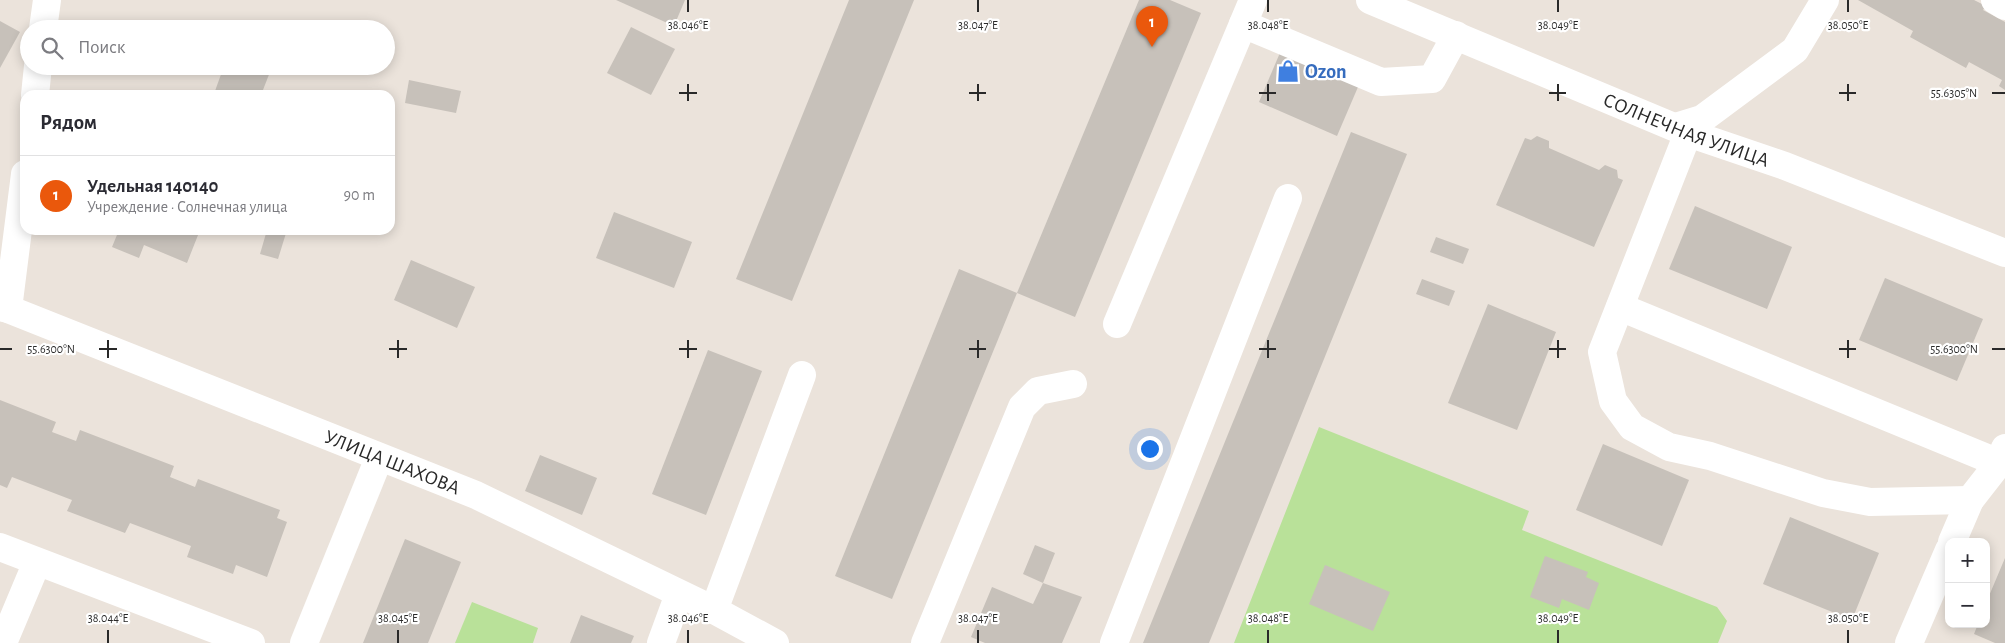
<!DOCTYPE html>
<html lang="ru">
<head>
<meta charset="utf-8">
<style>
	body { margin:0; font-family:"Alegreya Sans",sans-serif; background:#f2f2f3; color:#2b2b33 }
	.controls { position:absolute; right:15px; bottom:15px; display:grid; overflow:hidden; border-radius:10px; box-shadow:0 2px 12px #0003 }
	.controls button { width:45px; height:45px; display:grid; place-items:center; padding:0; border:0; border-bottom:1px solid #e1e1e2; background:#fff; color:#2b2b33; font:25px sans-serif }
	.you { position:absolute; left:1149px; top:448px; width:18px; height:18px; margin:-12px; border:4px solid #fff; border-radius:50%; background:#1a73e8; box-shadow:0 0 0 8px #1a73e833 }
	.badge { display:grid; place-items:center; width:32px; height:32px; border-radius:50%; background:#ea580c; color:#fff; font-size:16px; font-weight:700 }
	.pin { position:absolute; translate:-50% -41px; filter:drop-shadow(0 1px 2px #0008) }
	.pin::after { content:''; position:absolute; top:26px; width:18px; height:15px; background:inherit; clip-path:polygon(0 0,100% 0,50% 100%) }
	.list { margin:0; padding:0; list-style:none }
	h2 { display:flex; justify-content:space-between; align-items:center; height:65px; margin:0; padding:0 20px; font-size:21px }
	h2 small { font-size:16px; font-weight:400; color:#7c7c81 }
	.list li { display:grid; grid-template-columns:32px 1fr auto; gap:15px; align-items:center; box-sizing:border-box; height:80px; padding:0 20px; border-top:1px solid #e1e1e2 }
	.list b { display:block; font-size:19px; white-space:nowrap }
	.list p { margin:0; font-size:16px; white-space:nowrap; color:#7c7c81 }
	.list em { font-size:16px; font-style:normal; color:#7c7c81 }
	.icon { flex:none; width:28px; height:28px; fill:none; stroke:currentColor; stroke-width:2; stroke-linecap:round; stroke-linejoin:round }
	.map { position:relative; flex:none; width:2005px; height:643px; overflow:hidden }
	.search { position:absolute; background:#fff; box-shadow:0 2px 12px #0003; left:20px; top:20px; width:375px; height:55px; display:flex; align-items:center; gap:12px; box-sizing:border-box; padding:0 18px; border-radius:28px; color:#7c7c81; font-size:19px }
	.panel { position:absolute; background:#fff; box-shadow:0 2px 12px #0003; left:20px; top:90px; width:375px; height:145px; border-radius:15px }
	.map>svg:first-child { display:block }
	.green { fill:#b9e199 }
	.building { fill:#c7c1ba }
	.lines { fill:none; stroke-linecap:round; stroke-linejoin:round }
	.minor { stroke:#fff; stroke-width:28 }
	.ticks { fill:none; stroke:#292929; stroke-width:2 }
	.labels { text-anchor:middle; stroke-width:4.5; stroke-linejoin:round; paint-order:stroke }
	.shop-label { font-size:20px; font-weight:bold; fill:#366cbe; stroke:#fff; text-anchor:start }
	.street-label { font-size:20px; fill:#292929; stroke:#fff }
	.ticks-label { font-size:12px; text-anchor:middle; fill:#292929; stroke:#fff; stroke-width:4.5; stroke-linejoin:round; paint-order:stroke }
</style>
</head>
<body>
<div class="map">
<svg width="2005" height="643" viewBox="0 0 2005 643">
	<rect width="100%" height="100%" fill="#ebe3db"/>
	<g class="green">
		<path d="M1319 427 1529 511 1522 530 1717 607 1727 621 1718 643H1234Z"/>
		<path d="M472 602 538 628 533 643H455Z"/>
	</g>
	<g class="building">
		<path d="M616 0H685L674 26Z"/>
		<path d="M849 0H914L792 301 736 279Z"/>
		<path d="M1139 0H1170L1201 13 1075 317 1017 293Z"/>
		<path d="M1858 0H1974L1986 6 1983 10 2005 22V90L1999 86 2002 80 1969 62 1966 68 1910 37 1913 31Z"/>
		<path d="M0 21 20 32 0 68Z"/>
		<path d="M631 27 675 49 651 95 607 73Z"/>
		<path d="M1282 48 1361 80 1337 136 1259 102Z"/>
		<path d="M224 66H256L270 72 261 95H225L215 91Z"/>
		<path d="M409 80 461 91 456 113 405 103Z"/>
		<path d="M1351 132 1407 154 1209 643H1143Z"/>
		<path d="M1537 136 1549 141V148L1599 170 1605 165 1617 170 1618 178 1623 180 1594 247 1496 205 1525 138 1531 140Z"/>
		<path d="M1695 206 1792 247 1767 309 1669 269Z"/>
		<path d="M614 212 692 242 674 288 596 258Z"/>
		<path d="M119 230H200L187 263 144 245 139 258 112 247Z"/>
		<path d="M267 230H287L278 259 260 254Z"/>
		<path d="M1436 237 1469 249 1463 264 1430 252Z"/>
		<path d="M411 260 475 287 457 328 394 300Z"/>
		<path d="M959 269 1017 293 892 599 835 576Z"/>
		<path d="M1885 278 1983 319 1957 381 1859 340Z"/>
		<path d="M1422 279 1455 291 1449 306 1416 294Z"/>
		<path d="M1488 304 1556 332 1517 430 1448 403Z"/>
		<path d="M708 350 762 371 706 515 652 494Z"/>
		<path d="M0 400 56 422 52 432 76 441 80 430 174 466 170 477 195 487 198 479 280 510 277 518 287 522 267 577 236 565 233 574 187 557 191 546 130 523 125 533 67 511 72 500 12 477 7 488 0 485Z"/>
		<path d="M1603 444 1689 480 1662 546 1576 510Z"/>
		<path d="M540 455 597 478 582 515 525 491Z"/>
		<path d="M1790 517 1879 553 1852 620 1763 584Z"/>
		<path d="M405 539 461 562 428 643H363Z"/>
		<path d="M1035 545 1055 553 1043 583 1082 597 1062 643H985L971 637 992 587 1033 604 1043 583 1023 574Z"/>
		<path d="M1545 556 1588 572 1586 577 1599 583 1589 610 1562 599 1559 608 1530 597Z"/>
		<path d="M2005 558V643H1995L1974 634 1978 624H1986V603Z"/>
		<path d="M1325 565 1390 592 1373 631 1309 604Z"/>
		<path d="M581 615 634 636 631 643H570Z"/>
	</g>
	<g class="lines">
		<g class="minor">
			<path d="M1253 0 1243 24 1381 82 1432 79 1456 35"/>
			<path id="s1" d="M1370 0 1688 133 1785 166 2005 253"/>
			<path d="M1995 0 2005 6"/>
			<path d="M43 29 47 0"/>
			<path d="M35 95 38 66"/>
			<path d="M1676 127 1702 119 1795 50 1825 0"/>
			<path d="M1688 133 1602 352 1613 401 1632 427 1669 447 1710 456 1823 493 1870 502 1970 500"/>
			<path id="s2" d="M0 307 8 309 476 495 714 610 775 643"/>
			<path d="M1620 307 1999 463"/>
			<path d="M8 309 25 174"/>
			<path d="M1117 324 1243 24"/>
			<path d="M1952 542 1970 500 1999 463 2005 448"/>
			<path d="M0 547 251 643"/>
			<path d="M714 610 802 375"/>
			<path d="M3 643 37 562"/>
			<path d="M304 643 379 458"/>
			<path d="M661 643 679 594"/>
			<path d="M925 643 1022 407 1038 391 1073 384"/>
			<path d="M1114 643 1288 198"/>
			<path d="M1909 643 1949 550"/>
		</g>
	</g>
	<path class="ticks" d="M688 0V12M978 0V12M1268 0V12M1558 0V12M1848 0V12M688 84V101M978 84V101M1268 84V101M1558 84V101M1848 84V101M679 93H697M969 93H986M1259 93H1276M1549 93H1566M1839 93H1856M1992 93H2005M108 340V358M398 340V358M688 340V358M978 340V358M1268 340V358M1558 340V358M1848 340V358M0 349H12M99 349H117M389 349H407M679 349H697M969 349H986M1259 349H1276M1549 349H1566M1839 349H1856M1992 349H2005M108 630V643M398 630V643M688 630V643M978 630V643M1268 630V643M1558 630V643M1848 630V643"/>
	<defs>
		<symbol id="shop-bare" viewBox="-9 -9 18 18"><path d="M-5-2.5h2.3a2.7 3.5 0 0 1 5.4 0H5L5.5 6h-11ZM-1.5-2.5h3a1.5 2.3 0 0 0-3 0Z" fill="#3f7fe0" stroke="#fff" stroke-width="2.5" paint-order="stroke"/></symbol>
	</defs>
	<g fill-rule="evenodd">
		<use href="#shop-bare" x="1272" y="55" width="32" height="32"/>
	</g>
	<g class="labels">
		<g class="shop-label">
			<text x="1305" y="78">Ozon</text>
		</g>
		<g class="street-label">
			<text dy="7" stroke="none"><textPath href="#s1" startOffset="342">СОЛНЕЧНАЯ УЛИЦА</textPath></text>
			<text dy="7" stroke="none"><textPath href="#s2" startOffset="422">УЛИЦА ШАХОВА</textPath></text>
		</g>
	</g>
	<g class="ticks-label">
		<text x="688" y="29">38.046°E</text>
		<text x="978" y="29">38.047°E</text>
		<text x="1268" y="29">38.048°E</text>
		<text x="1558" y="29">38.049°E</text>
		<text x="1848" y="29">38.050°E</text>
		<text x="1954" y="97">55.6305°N</text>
		<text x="51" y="353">55.6300°N</text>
		<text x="1954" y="353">55.6300°N</text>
		<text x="108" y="622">38.044°E</text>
		<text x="398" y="622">38.045°E</text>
		<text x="688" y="622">38.046°E</text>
		<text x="978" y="622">38.047°E</text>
		<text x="1268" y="622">38.048°E</text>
		<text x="1558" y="622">38.049°E</text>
		<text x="1848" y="622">38.050°E</text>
	</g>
</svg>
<div class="controls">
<button>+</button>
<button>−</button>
</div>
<div class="you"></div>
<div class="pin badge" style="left:1152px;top:47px">1</div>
<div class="search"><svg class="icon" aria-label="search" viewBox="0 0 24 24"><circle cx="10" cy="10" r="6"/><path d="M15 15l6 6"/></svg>Поиск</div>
<section class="panel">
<h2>Рядом<small></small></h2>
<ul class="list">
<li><span class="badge">1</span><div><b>Удельная 140140</b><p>Учреждение · Солнечная улица</p></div><em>90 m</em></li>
</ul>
</section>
</div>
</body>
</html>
